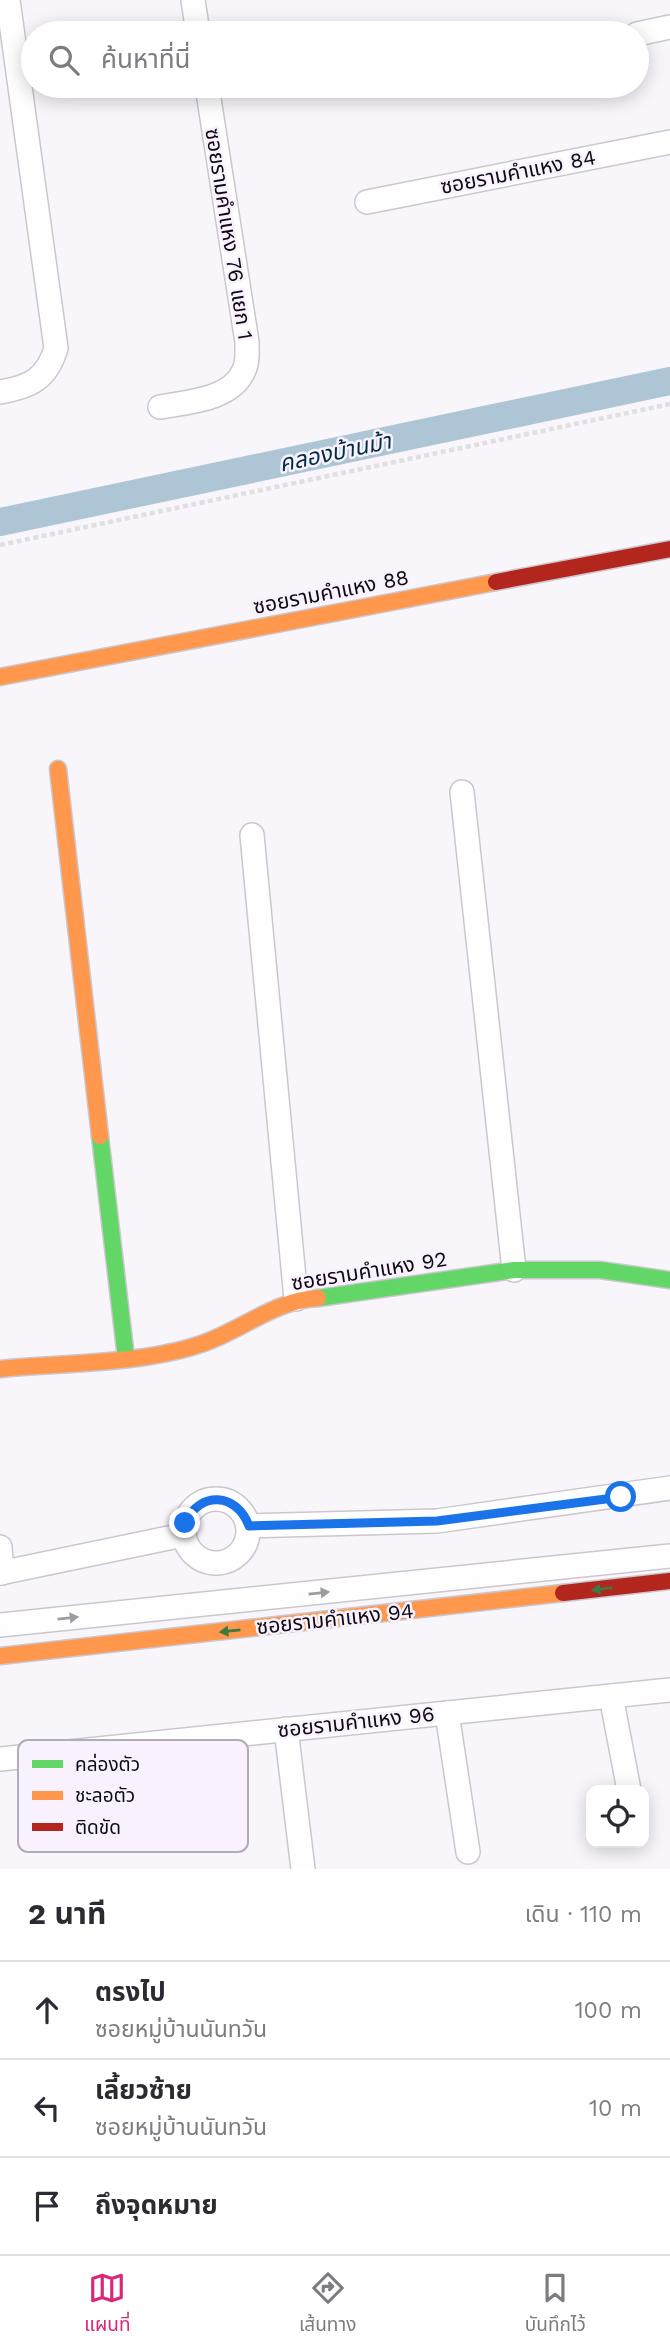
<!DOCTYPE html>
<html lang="th">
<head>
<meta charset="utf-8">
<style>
	body { margin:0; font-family:"Work Sans","Noto Sans Thai",sans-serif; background:#f2f2f3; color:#2b2b33 }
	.controls { position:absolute; right:21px; bottom:21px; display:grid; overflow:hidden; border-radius:14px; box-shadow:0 4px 18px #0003 }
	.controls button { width:63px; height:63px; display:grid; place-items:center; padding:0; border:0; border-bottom:2px solid #e1e1e2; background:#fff; color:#2b2b33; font:35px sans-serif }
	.stop { position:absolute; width:21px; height:21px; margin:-16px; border:5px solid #1a73e8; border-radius:50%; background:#fff }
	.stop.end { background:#1a73e8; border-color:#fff; box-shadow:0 2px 7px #0008 }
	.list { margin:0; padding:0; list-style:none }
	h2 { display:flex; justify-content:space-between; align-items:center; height:91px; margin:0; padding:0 28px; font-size:30px }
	h2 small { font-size:23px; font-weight:400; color:#7c7c81 }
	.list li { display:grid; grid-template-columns:46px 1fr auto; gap:21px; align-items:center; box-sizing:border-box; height:98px; padding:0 28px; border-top:2px solid #e1e1e2 }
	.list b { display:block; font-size:26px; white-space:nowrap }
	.list p { margin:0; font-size:23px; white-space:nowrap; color:#7c7c81 }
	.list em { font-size:23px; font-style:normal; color:#7c7c81 }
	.icon { flex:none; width:38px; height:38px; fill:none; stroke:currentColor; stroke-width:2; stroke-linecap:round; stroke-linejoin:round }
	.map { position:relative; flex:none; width:670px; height:1869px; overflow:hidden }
	.search { position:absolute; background:#fff; box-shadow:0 4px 18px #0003; left:21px; right:21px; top:21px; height:77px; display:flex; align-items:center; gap:18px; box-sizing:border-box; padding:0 24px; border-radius:38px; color:#7c7c81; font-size:26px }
	.sheet { height:385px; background:#fff }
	nav { display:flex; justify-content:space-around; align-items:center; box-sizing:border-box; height:98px; border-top:2px solid #e1e1e2; background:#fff; font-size:19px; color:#7c7c81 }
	nav a { display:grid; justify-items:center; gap:4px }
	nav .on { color:#db2777 }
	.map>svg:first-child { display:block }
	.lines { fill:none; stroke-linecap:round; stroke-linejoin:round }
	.canal { stroke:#aec5d5; stroke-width:28 }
	.street-casing { stroke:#cbc7cd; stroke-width:26 }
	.fast-casing { stroke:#cbc7cd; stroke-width:19 }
	.slow-casing { stroke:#cbc7cd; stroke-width:19 }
	.jam-casing { stroke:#cbc7cd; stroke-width:19 }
	.path { stroke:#e0dfe2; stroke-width:4.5; stroke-dasharray:5 3.5; stroke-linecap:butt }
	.street { stroke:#fefefe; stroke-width:23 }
	.fast { stroke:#63d668; stroke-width:16 }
	.slow { stroke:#ff974d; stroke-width:16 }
	.jam { stroke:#b3261e; stroke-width:16 }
	.oneway { fill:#3d7a40 }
	.oneway2 { fill:#9e9c9f }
	.route { stroke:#1a73e8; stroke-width:9 }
	.labels { text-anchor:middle; stroke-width:5; stroke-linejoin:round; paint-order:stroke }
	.street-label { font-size:21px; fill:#0e0a10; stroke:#f9f2fe }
	.water-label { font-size:23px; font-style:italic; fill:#002e44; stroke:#f9f2fe }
	.key { fill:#f9f2fe; stroke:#b2acb7; stroke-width:2 }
	.key-label { font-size:19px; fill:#0e0a10 }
</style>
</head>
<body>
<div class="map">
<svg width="670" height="1869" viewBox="0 0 670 1869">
	<rect width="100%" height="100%" fill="#f8f5fb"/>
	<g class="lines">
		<path class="canal" d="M0 522 670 381"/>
		<defs>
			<g id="street">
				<path d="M193 0 198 33"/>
				<path d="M637 34 670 27"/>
				<path d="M367 202 670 142"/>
				<path d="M0 392C30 387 47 379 56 348L8 0"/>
				<path d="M160 407C187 402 232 400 244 370 248 362 247 351 247 342L207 86"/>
				<path d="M462 792 514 1270"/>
				<path d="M252 835 296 1299"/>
				<circle cx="216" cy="1531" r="32"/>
				<path d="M249 1526 437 1521 670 1488"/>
				<path d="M0 1547 2 1573"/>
				<path d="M0 1573 183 1535"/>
				<path d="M0 1625 670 1556"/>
				<path d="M611 1696 629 1790"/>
				<path d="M447 1713 468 1852"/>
				<path d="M286 1729 303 1869"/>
				<path d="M0 1759 670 1690"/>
			</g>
			<g id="fast">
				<path d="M100 1136 126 1358"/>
				<path d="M318 1298 514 1270H600L670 1280"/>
			</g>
			<g id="slow">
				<path d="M0 677 496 582"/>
				<path d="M58 769 100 1136"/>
				<path d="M0 1369C61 1363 141 1364 198 1345 240 1332 274 1300 318 1298"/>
				<path d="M0 1656 563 1593"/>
			</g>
			<g id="jam">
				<path d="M496 582 670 549"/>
				<path d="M563 1593 670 1581"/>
			</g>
		</defs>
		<use href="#street" class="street-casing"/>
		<use href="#fast" class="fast-casing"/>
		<use href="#slow" class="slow-casing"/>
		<use href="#jam" class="jam-casing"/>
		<path class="path" d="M0 545 670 404"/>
		<use href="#street" class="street"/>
		<use href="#fast" class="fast"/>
		<use href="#slow" class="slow"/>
		<use href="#jam" class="jam"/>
	</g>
	<defs><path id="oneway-solid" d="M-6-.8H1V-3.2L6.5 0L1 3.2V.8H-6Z" transform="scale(1.75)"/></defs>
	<g class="oneway">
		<use href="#oneway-solid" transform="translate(602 1589) rotate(173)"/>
		<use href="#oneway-solid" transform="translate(230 1631) rotate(174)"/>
	</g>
	<g class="oneway2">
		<use href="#oneway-solid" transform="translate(319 1593) rotate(-6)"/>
		<use href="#oneway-solid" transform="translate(68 1618) rotate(-6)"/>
	</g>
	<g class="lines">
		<path class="route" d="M185 1523C200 1490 237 1493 249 1526L437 1521 621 1497"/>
	</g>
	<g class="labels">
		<g class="street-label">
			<text transform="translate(518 172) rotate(-11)" y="7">ซอยรามคำแหง 84</text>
			<text transform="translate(229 234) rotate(81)" y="7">ซอยรามคำแหง 76 แยก 1</text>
			<text transform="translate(331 592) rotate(-11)" y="7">ซอยรามคำแหง 88</text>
			<text transform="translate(369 1271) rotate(-9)" y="7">ซอยรามคําแหง 92</text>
			<text transform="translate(335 1619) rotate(-6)" y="7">ซอยรามคําแหง 94</text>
			<text transform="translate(356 1722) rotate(-6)" y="7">ซอยรามคําแหง 96</text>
		</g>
		<g class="water-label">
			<text transform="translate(335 452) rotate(-12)" y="8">คลองบ้านม้า</text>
		</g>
	</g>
	<rect x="18" y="1740" width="230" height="112" rx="10" class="key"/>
	<rect x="32" y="1760" width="31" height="8" fill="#63d668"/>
	<rect x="32" y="1791" width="31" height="9" fill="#ff974d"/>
	<rect x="32" y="1823" width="31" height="8" fill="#b3261e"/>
	<g class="key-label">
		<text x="75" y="1771">คล่องตัว</text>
		<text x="75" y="1802">ชะลอตัว</text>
		<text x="75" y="1834">ติดขัด</text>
	</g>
</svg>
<div class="controls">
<button><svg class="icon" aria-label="locate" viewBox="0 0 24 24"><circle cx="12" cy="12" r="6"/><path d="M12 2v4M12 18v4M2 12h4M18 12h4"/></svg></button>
</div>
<div class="stop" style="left:621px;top:1497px"></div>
<div class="stop end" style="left:185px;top:1523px"></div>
<div class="search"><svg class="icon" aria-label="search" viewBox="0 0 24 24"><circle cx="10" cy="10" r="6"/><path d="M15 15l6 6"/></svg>ค้นหาที่นี่</div>
</div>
<section class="sheet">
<h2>2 นาที<small>เดิน · 110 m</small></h2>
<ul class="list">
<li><svg class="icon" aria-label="ahead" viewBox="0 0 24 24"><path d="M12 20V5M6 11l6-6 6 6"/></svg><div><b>ตรงไป</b><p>ซอยหมู่บ้านนันทวัน</p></div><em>100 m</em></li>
<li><svg class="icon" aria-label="left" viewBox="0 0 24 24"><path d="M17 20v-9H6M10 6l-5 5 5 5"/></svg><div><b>เลี้ยวซ้าย</b><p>ซอยหมู่บ้านนันทวัน</p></div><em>10 m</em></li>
<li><svg class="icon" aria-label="arrive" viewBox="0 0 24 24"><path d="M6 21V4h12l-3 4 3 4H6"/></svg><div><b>ถึงจุดหมาย</b></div></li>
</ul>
</section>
<nav>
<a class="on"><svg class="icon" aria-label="map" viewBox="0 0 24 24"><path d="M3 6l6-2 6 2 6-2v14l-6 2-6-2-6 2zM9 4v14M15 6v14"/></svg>แผนที่</a>
<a><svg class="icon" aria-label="directions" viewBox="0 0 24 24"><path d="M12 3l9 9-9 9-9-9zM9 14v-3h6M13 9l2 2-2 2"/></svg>เส้นทาง</a>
<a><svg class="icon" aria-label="saved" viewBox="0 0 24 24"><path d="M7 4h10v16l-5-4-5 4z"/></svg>บันทึกไว้</a>
</nav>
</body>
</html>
